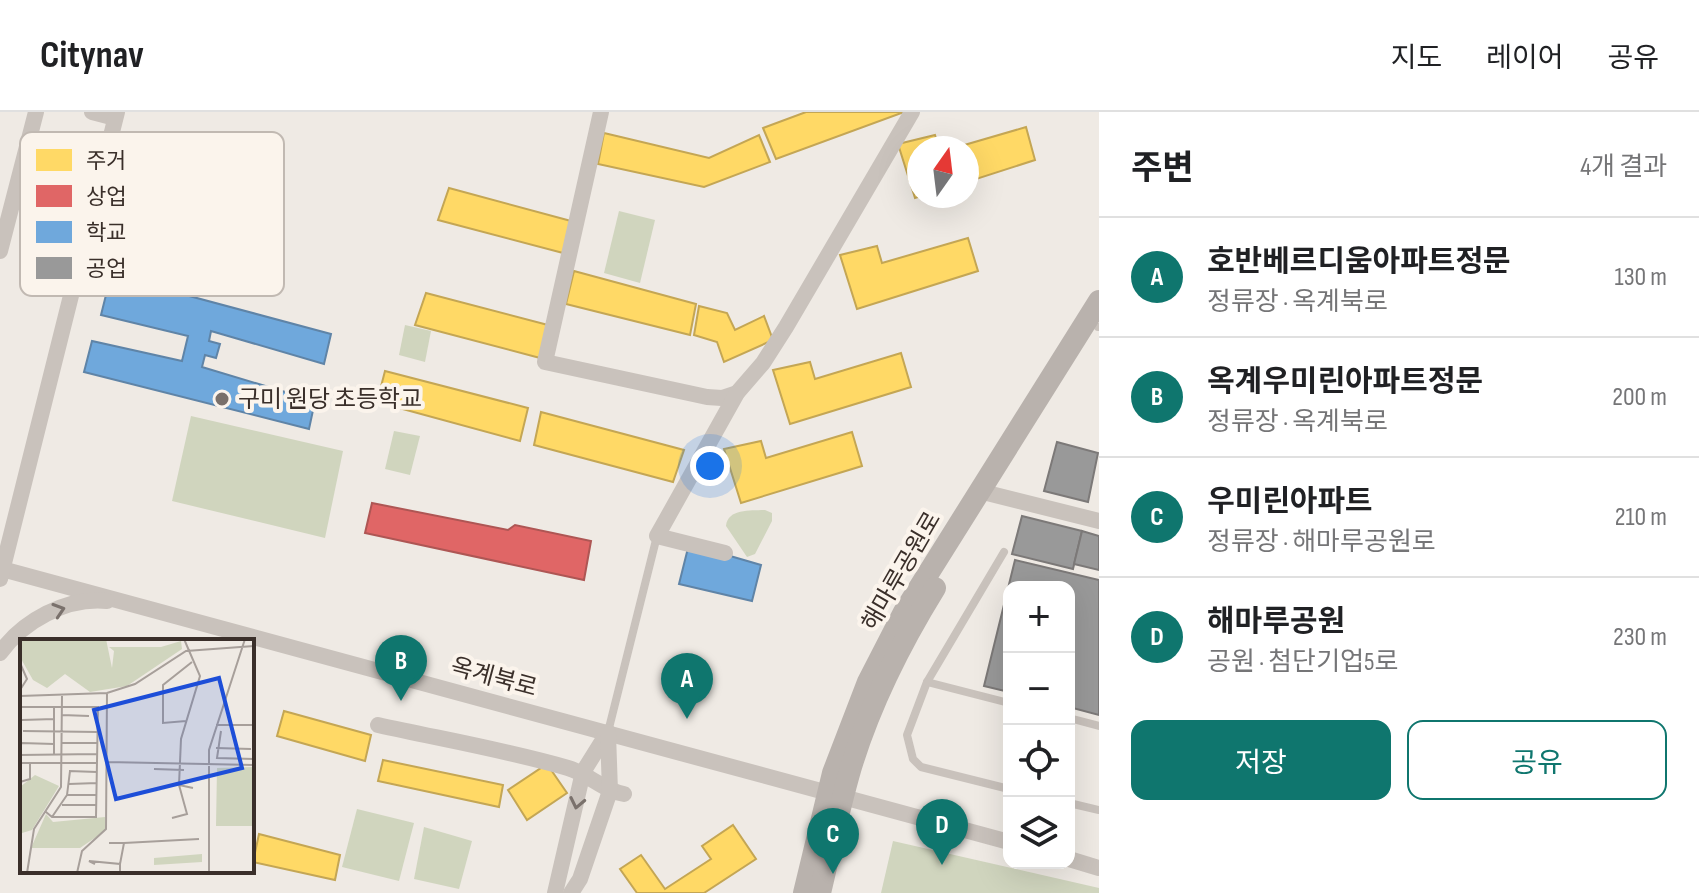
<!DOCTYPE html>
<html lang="ko">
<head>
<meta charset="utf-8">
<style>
	body { margin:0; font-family:"Sofia Sans Condensed","Noto Sans KR",sans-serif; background:#f6f6f6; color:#202124 }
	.controls { position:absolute; right:24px; bottom:24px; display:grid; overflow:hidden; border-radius:16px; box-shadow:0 8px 32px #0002 }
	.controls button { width:72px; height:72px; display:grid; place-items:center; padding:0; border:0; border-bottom:2px solid #e0e0e0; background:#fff; color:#202124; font:40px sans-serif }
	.compass { position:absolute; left:907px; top:24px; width:72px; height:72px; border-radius:50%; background:#fff; box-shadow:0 8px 32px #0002; rotate:14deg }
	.you { position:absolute; left:710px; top:354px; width:28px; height:28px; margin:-20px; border:6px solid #fff; border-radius:50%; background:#1a73e8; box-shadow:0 0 0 12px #1a73e833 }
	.badge { display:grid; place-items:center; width:52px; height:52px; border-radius:50%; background:#0f766e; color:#fff; font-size:26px; font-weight:700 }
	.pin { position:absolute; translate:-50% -66px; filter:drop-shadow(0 2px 4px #0008) }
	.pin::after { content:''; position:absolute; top:42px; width:28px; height:24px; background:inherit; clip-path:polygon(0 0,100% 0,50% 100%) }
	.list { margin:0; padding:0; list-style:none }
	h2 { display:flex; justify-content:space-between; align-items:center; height:104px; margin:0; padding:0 32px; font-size:34px }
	h2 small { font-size:26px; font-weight:400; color:#757577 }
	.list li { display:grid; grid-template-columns:52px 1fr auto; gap:24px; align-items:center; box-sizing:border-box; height:120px; padding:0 32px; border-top:2px solid #e0e0e0 }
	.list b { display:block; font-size:30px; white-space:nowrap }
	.list p { margin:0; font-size:26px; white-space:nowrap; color:#757577 }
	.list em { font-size:26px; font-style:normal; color:#757577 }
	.actions { display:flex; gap:16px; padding:24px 32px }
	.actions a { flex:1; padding:18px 0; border:2px solid #0f766e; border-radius:16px; text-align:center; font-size:28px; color:#0f766e }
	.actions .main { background:#0f766e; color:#fff }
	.icon { flex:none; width:44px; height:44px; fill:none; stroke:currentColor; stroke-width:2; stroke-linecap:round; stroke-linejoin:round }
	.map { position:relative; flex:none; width:1099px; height:781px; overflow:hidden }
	header { display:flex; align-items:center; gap:48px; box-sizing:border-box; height:112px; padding:0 40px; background:#fff; border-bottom:2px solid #e0e0e0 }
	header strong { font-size:38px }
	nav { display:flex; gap:44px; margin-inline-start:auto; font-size:28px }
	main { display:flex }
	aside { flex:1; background:#fff }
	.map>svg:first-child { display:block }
	.green { fill:#d0d5be }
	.homes { fill:#ffd966; stroke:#c4a654; stroke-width:2 }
	.shops { fill:#e06666; stroke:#ae5654; stroke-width:2 }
	.schools { fill:#6fa8dc; stroke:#5f84a7; stroke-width:2 }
	.industry { fill:#999; stroke:#7c7978; stroke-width:2 }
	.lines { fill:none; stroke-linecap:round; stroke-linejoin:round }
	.lane { stroke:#c9c2bc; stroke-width:8 }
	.street { stroke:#c9c2bc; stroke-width:16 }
	.secondary { stroke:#b9b2ad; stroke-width:22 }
	.oneway { stroke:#7a716c }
	.poi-dot { fill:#79706b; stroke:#fbf4ec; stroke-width:3 }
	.labels { text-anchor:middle; stroke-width:8; stroke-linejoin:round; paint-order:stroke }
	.poi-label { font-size:24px; fill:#3a2f2a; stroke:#fbf4ec; text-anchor:start }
	.street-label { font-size:24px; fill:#3a2f2a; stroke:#fbf4ec }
	.inset-road { fill:none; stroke:#a79f9a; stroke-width:2 }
	.view { fill:#1d4ed8; fill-opacity:0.15; stroke:#1d4ed8; stroke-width:4 }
	.inset-edge { fill:none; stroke:#3a2f2a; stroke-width:4 }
	.key { fill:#fbf4ec; stroke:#c1b9b2; stroke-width:2 }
	.key-label { font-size:22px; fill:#3a2f2a }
</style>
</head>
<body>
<header>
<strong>Citynav</strong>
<nav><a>지도</a><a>레이어</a><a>공유</a></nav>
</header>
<main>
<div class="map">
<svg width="1099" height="781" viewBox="0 0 1099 781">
	<rect width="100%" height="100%" fill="#efeae4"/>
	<g class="green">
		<path d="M619 99 655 108 640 171 604 161Z"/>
		<path d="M405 213 431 219 425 250 399 243Z"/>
		<path d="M191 304 343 339 325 426 172 389Z"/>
		<path d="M394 319 420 324 410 363 385 357Z"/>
		<path d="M765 398 772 401V409L755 442 747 445 726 414C728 396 751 399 765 398Z"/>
		<path d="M357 697 414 711 399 769 342 755Z"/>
		<path d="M424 715 472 729 459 777 414 767Z"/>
		<path d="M893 729 1099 776V781H881Z"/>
	</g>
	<g class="homes">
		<path d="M806 0H904L776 47 763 16Z"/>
		<path d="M1026 15 1035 48 967 70V36H954Z"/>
		<path d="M604 21 709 46 759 23 770 50 704 75 598 52Z"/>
		<path d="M935 23 939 36H919V84H921L915 86 898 32Z"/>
		<path d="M449 76 571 109 563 141 438 108Z"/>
		<path d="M968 126 978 159 857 197 840 143 877 134 882 151Z"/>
		<path d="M574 159 696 192 690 223 566 192Z"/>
		<path d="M426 181 548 213 540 246 415 213Z"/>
		<path d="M699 194 727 201 735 218 764 204 773 228 724 250 717 230 694 223Z"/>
		<path d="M901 241 911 275 790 312 773 258 810 250 815 267Z"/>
		<path d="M385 259 528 296 520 329 377 290Z"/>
		<path d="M541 300 684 338 673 370 534 333Z"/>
		<path d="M852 320 862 354 741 391 724 337 761 329 766 346Z"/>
		<path d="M284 599 371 623 365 649 277 624Z"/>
		<path d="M383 648 503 673 499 695 378 669Z"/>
		<path d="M547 652 567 681 527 708 508 678Z"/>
		<path d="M733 713 756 747 704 781H637L620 757 641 743 665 777 711 747 702 734Z"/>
		<path d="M259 722 340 743 335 768 253 750Z"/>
	</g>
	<path class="shops" d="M372 391 508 418 515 413 591 429 584 468 365 421Z"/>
	<g class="schools">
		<path d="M111 163 331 222 324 252 211 219 209 229 220 232 216 246 205 243 202 255 315 289 309 317 84 260 92 229 182 249 188 224 101 203Z"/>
		<path d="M689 432 761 453 752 489 679 472Z"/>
	</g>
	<g class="industry">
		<path d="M1057 330 1098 341 1088 390 1044 379Z"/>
		<path d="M1022 404 1082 419 1073 457 1012 442Z"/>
		<path d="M1082 419 1099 424V458L1074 452Z"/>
		<path d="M1015 448 1099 468V603L1069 595V475H1009V580L984 574Z"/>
	</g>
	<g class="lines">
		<g class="lane">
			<path d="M1098 215H1099"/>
			<path d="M1004 440 927 570 907 623 913 647 921 655 1009 677"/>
			<path d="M927 570 1009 591"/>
			<path d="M1069 606 1099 614"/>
			<path d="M608 620 657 424"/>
			<path d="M1069 691 1099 698"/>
		</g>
		<g class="street">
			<path d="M92 0 115 6"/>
			<path d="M601 0 545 250 707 285 722 286 737 281"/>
			<path d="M0 139 36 0"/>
			<path d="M979 379 1099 409"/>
			<path d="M725 441 657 424 737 281 763 251 786 215 912 0"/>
			<path d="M2 457 1009 730"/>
			<path d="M0 467 117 0"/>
			<path d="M0 541C23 509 66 485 107 489"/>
			<path d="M378 613C441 627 506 638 568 656 589 662 602 678 624 682"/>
			<path d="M1069 747 1099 756"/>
			<path d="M555 781 583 660 608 620"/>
			<path d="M571 781 580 767 610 679 608 622"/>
		</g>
		<g class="secondary">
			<path d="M804 781 833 661 868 570 904 500 1099 189"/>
			<path d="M820 781C830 739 839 696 851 655 870 593 901 531 935 476"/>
		</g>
	</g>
	<defs><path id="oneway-chevron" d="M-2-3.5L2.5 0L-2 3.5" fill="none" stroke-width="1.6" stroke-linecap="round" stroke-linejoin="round" transform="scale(2)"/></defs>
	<g class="oneway">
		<use href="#oneway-chevron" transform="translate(59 498) rotate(-18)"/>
		<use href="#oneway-chevron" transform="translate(577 691) rotate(102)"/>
	</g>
	<circle class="poi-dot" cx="222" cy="287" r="8"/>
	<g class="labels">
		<g class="poi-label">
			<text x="238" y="295">구미 원당 초등학교</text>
		</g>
		<g class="street-label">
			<text transform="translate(901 459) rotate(-60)" y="8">해마루공원로</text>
			<text transform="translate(494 565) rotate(15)" y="8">옥계북로</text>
		</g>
	</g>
	<g transform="translate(20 527)">
		<rect width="234" height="234" fill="#efeae4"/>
		<path d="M0 0H86L92 29 94 12 89 8H141L161 2 162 10 107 47 70 53 45 35 27 49 13 41 0 18ZM234 128V187H196L197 129ZM15 136 39 147 12 191 2 194 0 204V148ZM26 175 33 183 85 178V192L60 209H11ZM182 215V223L134 226V219Z" fill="#d0d5be"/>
		<path class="inset-road" d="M164 0 180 37 161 100 159 146 173 149M0 24 7 40 0 51M0 57 87 54 115 45 166 12 234 7M0 68H79M34 68V115M0 73V107M42 76 69 77M2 81 34 80M166 82 143 84V46L172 23M196 86H234M3 92 78 93M201 92 197 119 234 120M1 104 34 105M42 104H77M196 109 231 110M0 116 77 115M87 123 234 126M0 124H77M134 130 164 131M49 132 77 133M0 143 10 140V123M49 145 77 144M47 156H77M42 166H77M26 173 32 178H76L78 68M32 178 47 156 50 132M152 179 167 175 159 146M89 204H104L100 225M104 204 179 200M75 225 69 222 100 225V234M7 234 14 190 41 148 42 57M57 234 62 212 86 190 87 54M189 234V111L225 0"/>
		<path class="view" d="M199 39 222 129 96 160 74 71Z"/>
		<rect width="234" height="234" class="inset-edge"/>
	</g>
	<rect x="20" y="20" width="264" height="164" rx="12" class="key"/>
	<rect x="36" y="37" width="36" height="22" fill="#ffd966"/>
	<rect x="36" y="73" width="36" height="22" fill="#e06666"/>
	<rect x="36" y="109" width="36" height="22" fill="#6fa8dc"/>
	<rect x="36" y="145" width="36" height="22" fill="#999"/>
	<g class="key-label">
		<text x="86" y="56">주거</text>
		<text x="86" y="92">상업</text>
		<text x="86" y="128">학교</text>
		<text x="86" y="164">공업</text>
	</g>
</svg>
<div class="controls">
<button>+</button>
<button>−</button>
<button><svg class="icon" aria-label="locate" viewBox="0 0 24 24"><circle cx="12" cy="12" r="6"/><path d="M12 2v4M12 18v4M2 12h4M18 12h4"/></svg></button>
<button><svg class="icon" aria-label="layers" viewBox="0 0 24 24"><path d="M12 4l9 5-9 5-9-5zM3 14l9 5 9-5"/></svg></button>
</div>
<svg class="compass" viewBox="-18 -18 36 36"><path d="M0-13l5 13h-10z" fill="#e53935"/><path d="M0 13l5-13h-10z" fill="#757577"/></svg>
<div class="you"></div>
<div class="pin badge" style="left:687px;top:607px">A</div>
<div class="pin badge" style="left:401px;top:589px">B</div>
<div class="pin badge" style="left:833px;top:762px">C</div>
<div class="pin badge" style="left:942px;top:753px">D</div>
</div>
<aside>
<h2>주변<small>4개 결과</small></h2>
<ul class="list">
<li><span class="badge">A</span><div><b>호반베르디움아파트정문</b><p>정류장 · 옥계북로</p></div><em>130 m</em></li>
<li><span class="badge">B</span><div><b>옥계우미린아파트정문</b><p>정류장 · 옥계북로</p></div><em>200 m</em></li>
<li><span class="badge">C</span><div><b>우미린아파트</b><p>정류장 · 해마루공원로</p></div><em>210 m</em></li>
<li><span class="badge">D</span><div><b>해마루공원</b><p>공원 · 첨단기업5로</p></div><em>230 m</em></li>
</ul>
<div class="actions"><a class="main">저장</a><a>공유</a></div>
</aside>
</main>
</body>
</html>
